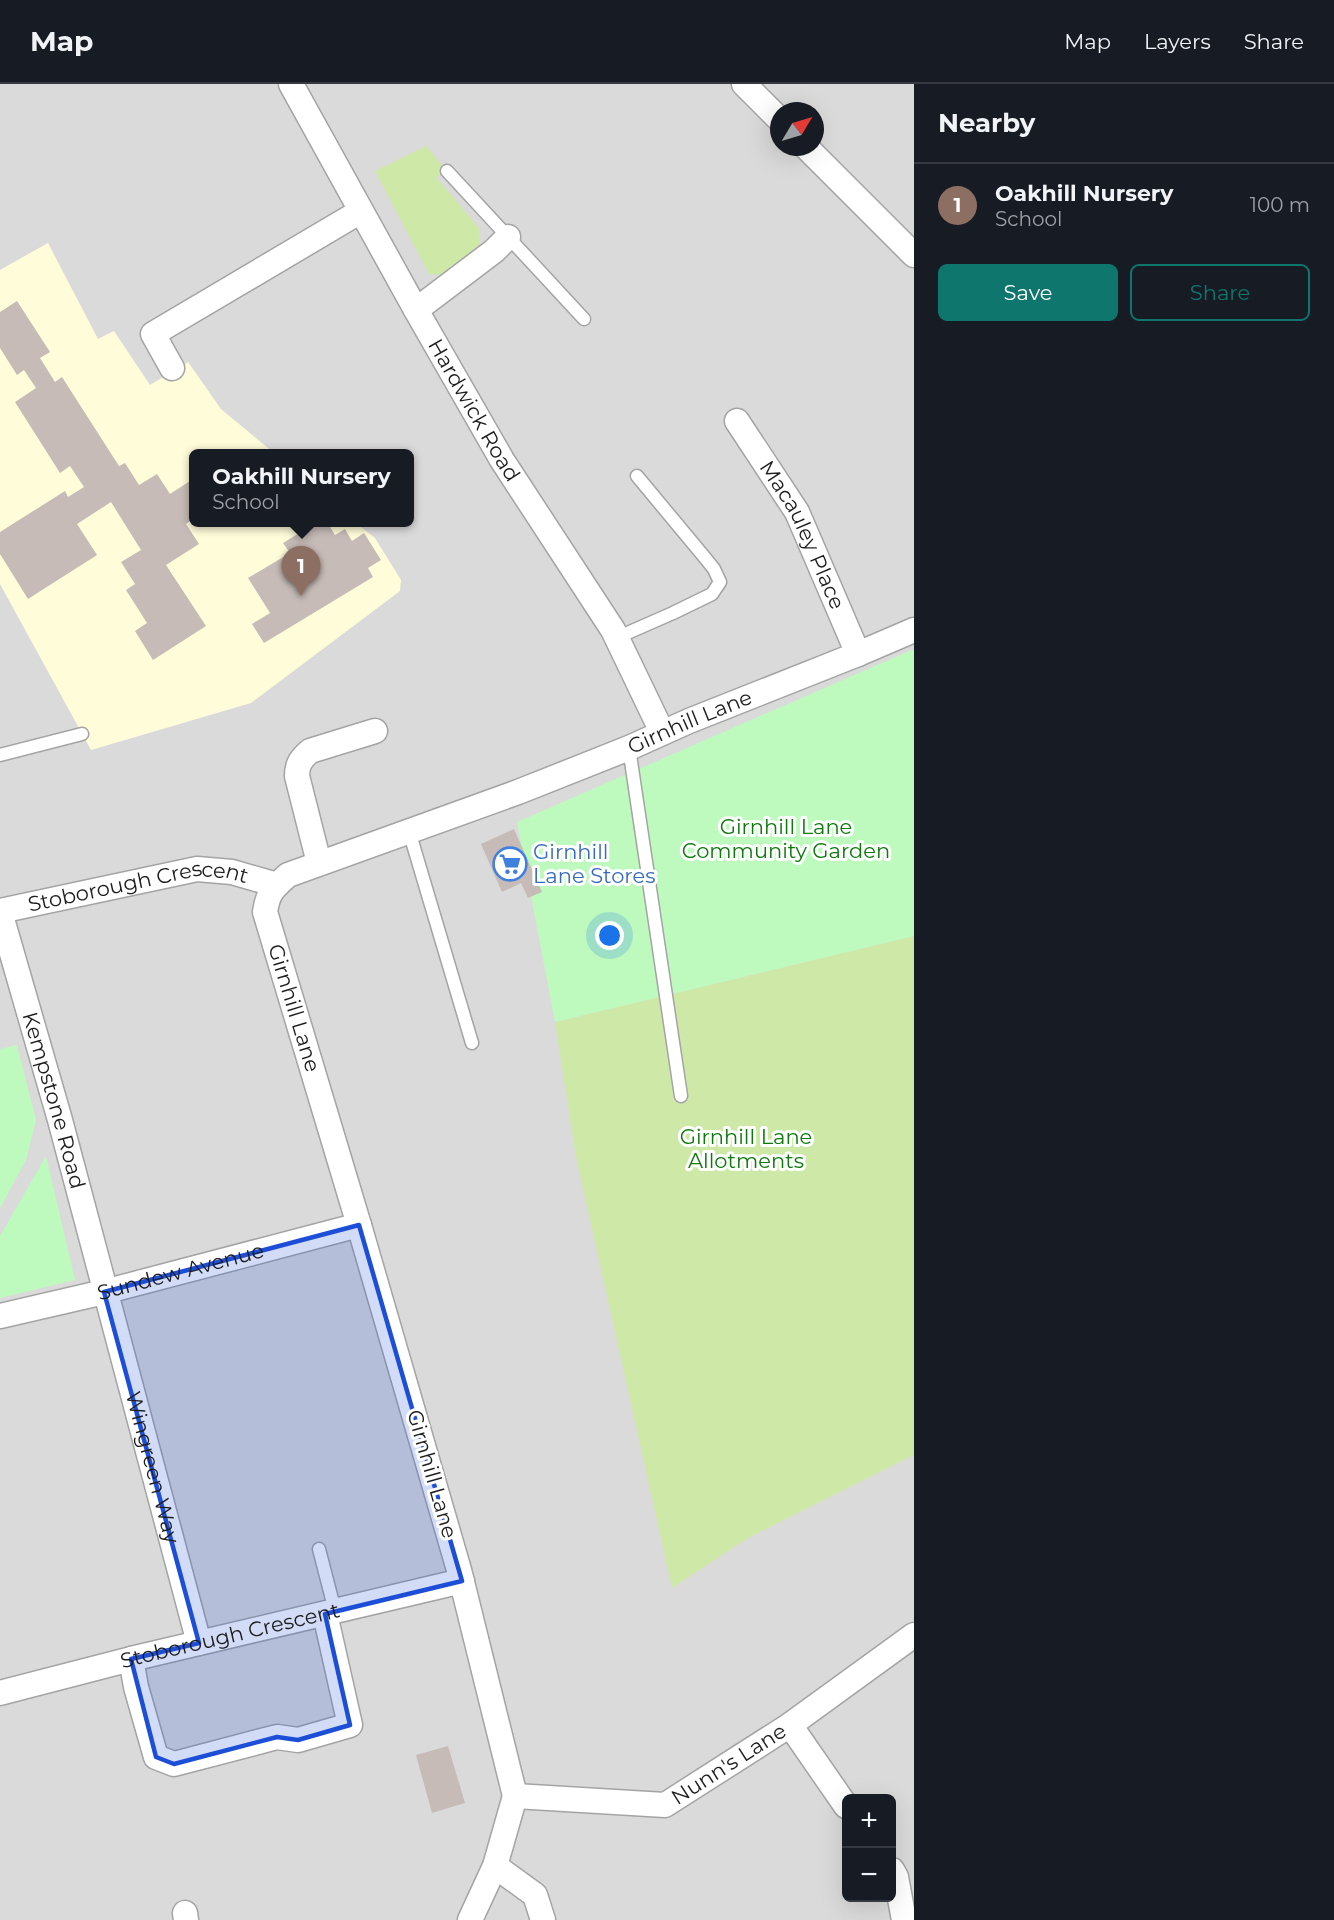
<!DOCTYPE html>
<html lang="en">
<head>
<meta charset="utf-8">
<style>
	body { margin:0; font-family:Montserrat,sans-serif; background:#242831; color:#f1f3f6 }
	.controls { position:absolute; right:18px; bottom:18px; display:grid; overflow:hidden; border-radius:9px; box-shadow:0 6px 24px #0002 }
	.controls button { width:54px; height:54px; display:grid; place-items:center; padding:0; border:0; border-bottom:2px solid #363941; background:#171b24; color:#f1f3f6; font:30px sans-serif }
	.compass { position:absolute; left:770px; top:18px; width:54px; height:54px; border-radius:50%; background:#171b24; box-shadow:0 6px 24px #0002; rotate:52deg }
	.you { position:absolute; left:610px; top:852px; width:21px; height:21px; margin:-15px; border:4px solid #fff; border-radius:50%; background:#1a73e8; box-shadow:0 0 0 9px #1a73e833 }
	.badge { display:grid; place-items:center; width:39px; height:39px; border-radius:50%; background:#0f766e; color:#fff; font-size:20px; font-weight:700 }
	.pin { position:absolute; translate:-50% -50px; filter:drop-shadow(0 2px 3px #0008) }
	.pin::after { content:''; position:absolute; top:32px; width:21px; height:18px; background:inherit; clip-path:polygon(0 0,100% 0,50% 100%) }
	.popup { position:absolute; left:189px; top:365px; width:225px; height:78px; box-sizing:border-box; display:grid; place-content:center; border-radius:9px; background:#171b24; filter:drop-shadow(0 2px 4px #0005); font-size:20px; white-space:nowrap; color:#9ea1a6 }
	.popup b { font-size:22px; color:#f1f3f6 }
	.popup::after { content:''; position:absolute; left:50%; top:100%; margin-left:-12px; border:12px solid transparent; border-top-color:#171b24 }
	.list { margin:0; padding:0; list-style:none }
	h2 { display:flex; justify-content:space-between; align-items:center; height:78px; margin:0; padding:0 24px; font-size:26px }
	h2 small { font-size:20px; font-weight:400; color:#9ea1a6 }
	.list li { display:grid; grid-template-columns:39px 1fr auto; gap:18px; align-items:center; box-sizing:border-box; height:84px; padding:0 24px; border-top:2px solid #363941 }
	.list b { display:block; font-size:22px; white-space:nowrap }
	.list p { margin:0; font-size:20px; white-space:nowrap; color:#9ea1a6 }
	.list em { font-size:20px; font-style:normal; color:#9ea1a6 }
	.actions { display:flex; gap:12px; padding:18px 24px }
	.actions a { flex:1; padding:14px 0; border:2px solid #0f766e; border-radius:9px; text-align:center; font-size:21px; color:#0f766e }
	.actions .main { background:#0f766e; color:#fff }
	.map { position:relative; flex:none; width:914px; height:1836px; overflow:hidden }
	header { display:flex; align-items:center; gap:36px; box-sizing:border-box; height:84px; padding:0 30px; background:#171b24; border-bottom:2px solid #363941 }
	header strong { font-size:28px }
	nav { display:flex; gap:33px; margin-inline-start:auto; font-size:21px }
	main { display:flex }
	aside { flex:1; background:#171b24 }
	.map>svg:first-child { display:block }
	.residential { fill:#dbdada; fill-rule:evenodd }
	.education { fill:#fffcda }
	.grass { fill:#cee9a7 }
	.park { fill:#befabe }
	.building { fill:#c6bbb6 }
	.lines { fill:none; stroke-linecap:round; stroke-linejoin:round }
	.lane-casing { stroke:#a4a4a4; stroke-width:15 }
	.street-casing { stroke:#a4a4a4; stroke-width:27 }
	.lane { stroke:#fff; stroke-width:12 }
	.street { stroke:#fff; stroke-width:24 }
	.marked { fill:#1d4ed8; fill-opacity:0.2; stroke:#1d4ed8; stroke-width:4.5; stroke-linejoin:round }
	.labels { text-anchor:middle; stroke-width:6; stroke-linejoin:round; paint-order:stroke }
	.street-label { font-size:21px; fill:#1d1d1d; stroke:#fff }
	.park-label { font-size:21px; fill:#0b7b0a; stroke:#fff }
	.shop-label { font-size:21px; fill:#366cbe; stroke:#fff; text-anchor:start }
</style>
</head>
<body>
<header>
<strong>Map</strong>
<nav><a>Map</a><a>Layers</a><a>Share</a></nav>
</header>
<main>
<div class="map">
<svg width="914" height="1836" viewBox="0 0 914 1836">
	<rect width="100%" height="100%" fill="#eee9e2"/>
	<path class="residential" d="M0 0H914V1836H0ZM779 27H815V63H779ZM193 370H409V438H193ZM846 1714H892V1814H846Z"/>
	<path class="education" d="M48 159 98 255 114 247 150 301 188 278 221 325 274 369 193 370V438L356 439 375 454 401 496 400 507 251 619 91 666 0 500V186Z"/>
	<g class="grass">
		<path d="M426 62 447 87 436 93 479 144 480 160 443 191 429 190 375 87Z"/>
		<path d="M914 852V1371L748 1454 672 1504 576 1073 555 938Z"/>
	</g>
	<g class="park">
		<path d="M914 565V852L555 938 517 738Z"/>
		<path d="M17 961 36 1036 26 1076 0 1124V965Z"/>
		<path d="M46 1072 75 1196 0 1214V1152Z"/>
	</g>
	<g class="building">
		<path d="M17 217 50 268 40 274 55 298 62 293 119 382 125 379 139 401 157 390 170 410 193 395V435L186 440 199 460 166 481 206 542 153 576 135 547 147 539 126 506 135 500 121 478 141 466 111 418 77 440 97 471 28 515 0 470V448L65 407 68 413 84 403 70 382 60 389 15 318 36 304 24 286 17 291 0 264V228Z"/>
		<path d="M317 438H327L335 451 345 445 352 457 364 449 381 476 368 484 373 493 264 559 252 540 270 529 248 494 290 469 283 459Z"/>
		<path d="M514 745 542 808 528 814 521 799 502 808 481 760Z"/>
		<path d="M448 1662 465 1719 432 1729 416 1671Z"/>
	</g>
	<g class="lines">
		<defs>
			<g id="lane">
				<path d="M447 87 584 235"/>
				<path d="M616 554 673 529 712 510 720 498 714 485 706 475 637 392"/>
				<path d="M629 664 681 1012"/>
				<path d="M0 671 82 650"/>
				<path d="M409 747 472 959"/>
				<path d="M319 1465 335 1527"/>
			</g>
			<g id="street">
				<path id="s1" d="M291 0 416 226 502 376 613 546 662 648"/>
				<path d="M744 0 779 35"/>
				<path d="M806 63 914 171"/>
				<path d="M416 226 494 167 508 153"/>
				<path d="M172 284 153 250 361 127"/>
				<path id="s2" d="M737 337 797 428 858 570"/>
				<path d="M319 779 297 692C297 680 301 675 310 667L375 647"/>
				<path id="s3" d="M0 827 197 785 232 788 277 801"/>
				<path id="s4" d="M0 828 60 1036 199 1559"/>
				<path id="s5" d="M0 1232 104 1208 359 1141"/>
				<path d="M131 1575 136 1603 156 1673 174 1680 277 1653 298 1656 350 1641 325 1530"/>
				<path id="s6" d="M0 1609 131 1575 462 1497"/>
				<path d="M790 1641 846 1722"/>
				<path id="s7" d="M515 1712 459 1486 359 1141 265 828C268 808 273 804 288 791L518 708 629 664 689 637 858 570 914 546"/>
				<path id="s8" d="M515 1712 665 1721 790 1641 914 1551"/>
				<path d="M495 1782 535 1811 543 1836"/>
				<path d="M892 1786 896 1793 904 1836"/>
				<path d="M185 1829 186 1836"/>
				<path d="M470 1836 495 1782 515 1712"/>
			</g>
		</defs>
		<use href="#lane" class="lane-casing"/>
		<use href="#street" class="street-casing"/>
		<use href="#lane" class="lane"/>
		<use href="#street" class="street"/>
	</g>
	<path class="marked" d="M359 1141 462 1497 325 1530 350 1641 298 1656 277 1653 174 1680 156 1673 131 1575 199 1559 104 1208Z"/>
	<defs>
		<symbol id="supermarket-ring" viewBox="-11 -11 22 22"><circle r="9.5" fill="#fff" stroke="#3f7fe0" stroke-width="1.5"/><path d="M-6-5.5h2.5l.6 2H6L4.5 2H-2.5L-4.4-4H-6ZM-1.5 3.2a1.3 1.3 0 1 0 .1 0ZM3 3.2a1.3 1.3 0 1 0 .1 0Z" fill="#3f7fe0"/></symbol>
	</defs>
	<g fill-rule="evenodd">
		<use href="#supermarket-ring" x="491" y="761" width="38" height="38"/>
	</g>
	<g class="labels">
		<g class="street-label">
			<text dy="7" stroke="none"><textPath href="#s1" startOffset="374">Hardwick Road</textPath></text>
			<text dy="7" stroke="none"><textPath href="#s2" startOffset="132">Macauley Place</textPath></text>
			<text dy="7" stroke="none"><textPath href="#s7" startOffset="1394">Girnhill Lane</textPath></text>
			<text dy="7" stroke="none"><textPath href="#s3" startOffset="141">Stoborough Crescent</textPath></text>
			<text transform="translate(294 924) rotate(73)" y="7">Girnhill Lane</text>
			<text dy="7" stroke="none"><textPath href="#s4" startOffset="196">Kempstone Road</textPath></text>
			<text dy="7" stroke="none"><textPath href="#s5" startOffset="186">Sundew Avenue</textPath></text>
			<text dy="7" stroke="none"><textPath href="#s4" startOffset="576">Wingreen Way</textPath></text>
			<text transform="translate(432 1390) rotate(74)" y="7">Girnhill Lane</text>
			<text dy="7" stroke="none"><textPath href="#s6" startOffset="237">Stoborough Crescent</textPath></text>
			<text dy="7" stroke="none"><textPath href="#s8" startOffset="226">Nunn's Lane</textPath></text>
		</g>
		<g class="park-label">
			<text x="786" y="750">Girnhill Lane<tspan x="786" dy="24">Community Garden</tspan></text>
			<text x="746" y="1060">Girnhill Lane<tspan x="746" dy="24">Allotments</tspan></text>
		</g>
		<g class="shop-label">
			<text x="533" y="775">Girnhill<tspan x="533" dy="24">Lane Stores</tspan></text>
		</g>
	</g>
</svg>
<div class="controls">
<button>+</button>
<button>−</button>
</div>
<svg class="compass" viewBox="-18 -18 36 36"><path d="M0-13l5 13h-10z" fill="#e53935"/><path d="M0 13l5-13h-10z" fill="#9ea1a6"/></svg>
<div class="you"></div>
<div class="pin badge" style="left:301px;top:512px;background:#8d6e63">1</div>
<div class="popup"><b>Oakhill Nursery</b>School</div>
</div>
<aside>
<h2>Nearby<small></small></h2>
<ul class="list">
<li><span class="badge" style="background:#8d6e63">1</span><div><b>Oakhill Nursery</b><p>School</p></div><em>100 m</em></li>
</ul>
<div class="actions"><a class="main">Save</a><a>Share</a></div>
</aside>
</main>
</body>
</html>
